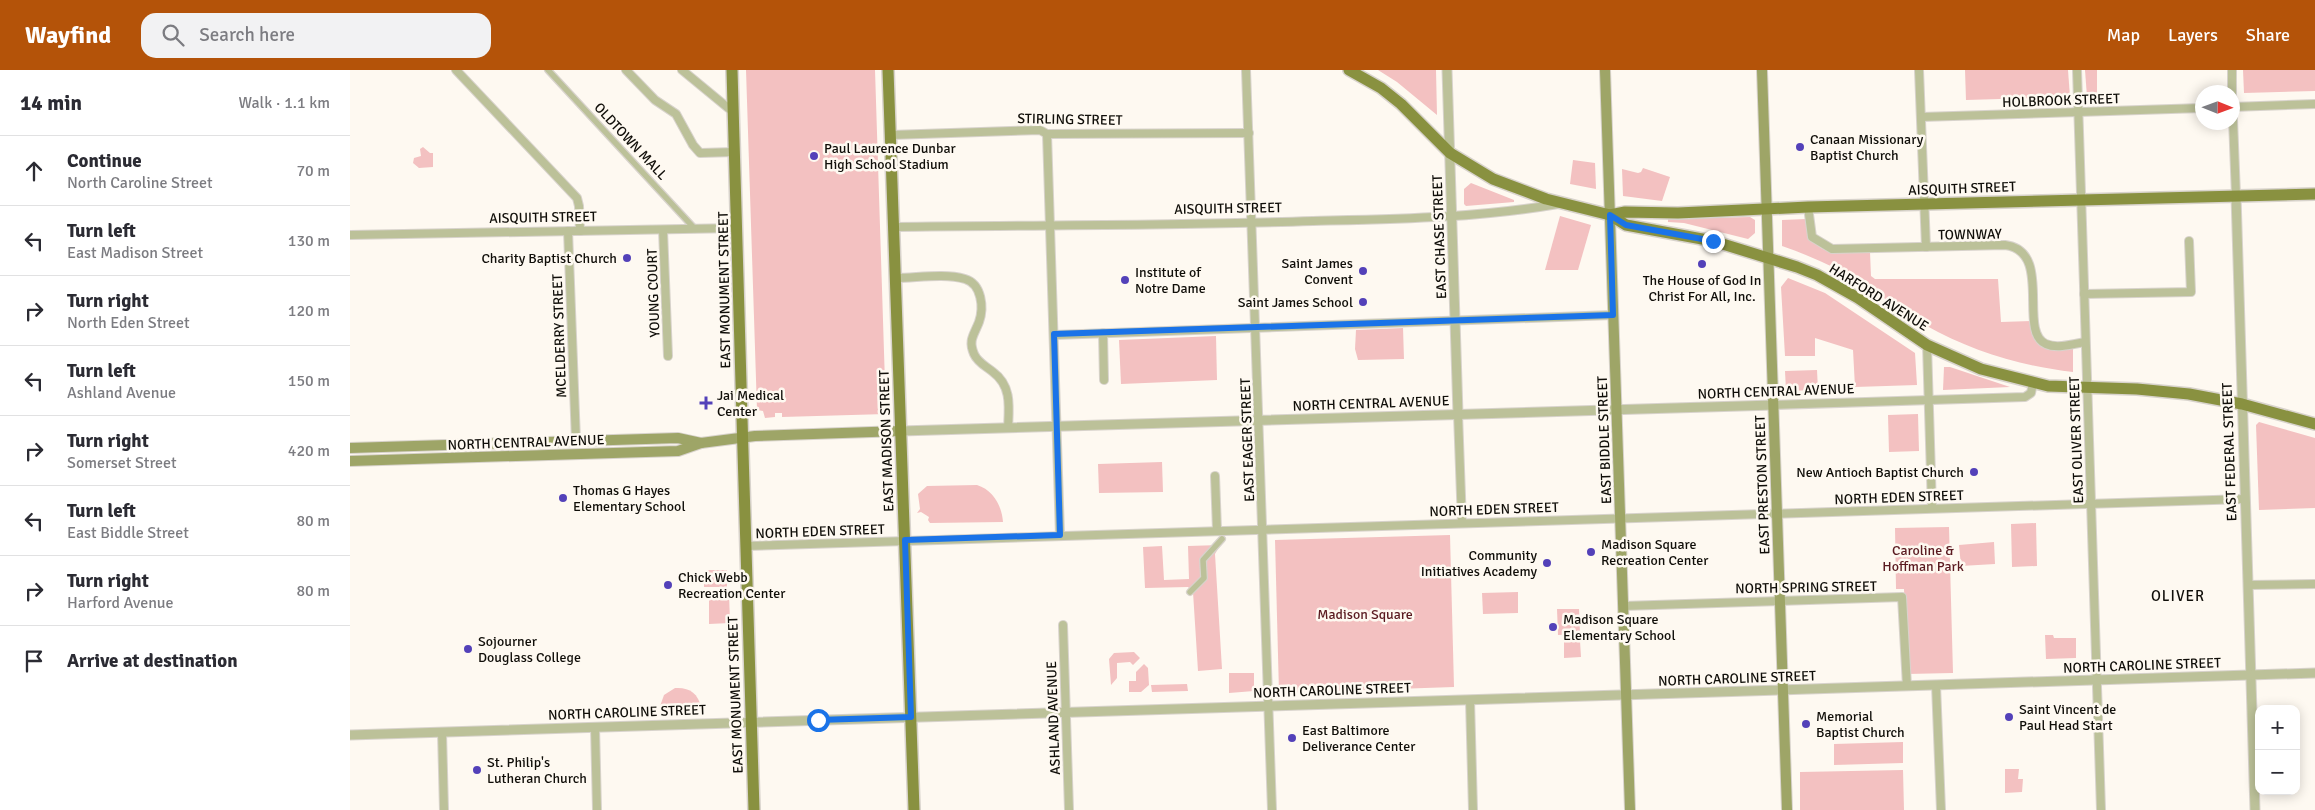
<!DOCTYPE html>
<html lang="en">
<head>
<meta charset="utf-8">
<style>
	body { margin:0; font-family:Signika,sans-serif; background:#f2f2f3; color:#2b2b33 }
	.controls { position:absolute; right:15px; bottom:15px; display:grid; overflow:hidden; border-radius:10px; box-shadow:0 2px 12px #0003 }
	.controls button { width:45px; height:45px; display:grid; place-items:center; padding:0; border:0; border-bottom:1px solid #e1e1e2; background:#fff; color:#2b2b33; font:25px sans-serif }
	.compass { position:absolute; left:1845px; top:15px; width:45px; height:45px; border-radius:50%; background:#fff; box-shadow:0 2px 12px #0003; rotate:91deg }
	.stop { position:absolute; width:15px; height:15px; margin:-11px; border:4px solid #1a73e8; border-radius:50%; background:#fff }
	.stop.end { background:#1a73e8; border-color:#fff; box-shadow:0 1px 5px #0008 }
	.list { margin:0; padding:0; list-style:none }
	h2 { display:flex; justify-content:space-between; align-items:center; height:65px; margin:0; padding:0 20px; font-size:21px }
	h2 small { font-size:16px; font-weight:400; color:#7c7c81 }
	.list li { display:grid; grid-template-columns:32px 1fr auto; gap:15px; align-items:center; box-sizing:border-box; height:70px; padding:0 20px; border-top:1px solid #e1e1e2 }
	.list b { display:block; font-size:19px; white-space:nowrap }
	.list p { margin:0; font-size:16px; white-space:nowrap; color:#7c7c81 }
	.list em { font-size:16px; font-style:normal; color:#7c7c81 }
	.icon { flex:none; width:28px; height:28px; fill:none; stroke:currentColor; stroke-width:2; stroke-linecap:round; stroke-linejoin:round }
	.map { position:relative; flex:none; width:1965px; height:740px; overflow:hidden }
	header { display:flex; align-items:center; gap:30px; box-sizing:border-box; height:70px; padding:0 25px; background:#b45309; color:#fff }
	header strong { font-size:24px }
	nav { display:flex; gap:28px; margin-inline-start:auto; font-size:18px }
	.search { width:350px; height:45px; background:#f2f2f3; display:flex; align-items:center; gap:12px; box-sizing:border-box; padding:0 18px; border-radius:15px; color:#7c7c81; font-size:19px }
	main { display:flex }
	aside { flex:1; background:#fff }
	.map>svg:first-child { display:block }
	.green { fill:#f3c1c1 }
	.lines { fill:none; stroke-linecap:round; stroke-linejoin:round }
	.pedestrian-casing { stroke:#d8d3cc; stroke-width:8 }
	.minor-casing { stroke:#d8d3cc; stroke-width:10 }
	.tertiary-casing { stroke:#d8d3cc; stroke-width:11 }
	.secondary-casing { stroke:#d8d3cc; stroke-width:12 }
	.primary-casing { stroke:#d8d3cc; stroke-width:14 }
	.pedestrian { stroke:#bcc199; stroke-width:5.5 }
	.minor { stroke:#bcc199; stroke-width:8 }
	.tertiary { stroke:#bcc199; stroke-width:9 }
	.secondary { stroke:#9ea567; stroke-width:10 }
	.primary { stroke:#899140; stroke-width:11 }
	.route { stroke:#1a73e8; stroke-width:6 }
	.poi-dot { fill:#5341b9; stroke:#fef9f1; stroke-width:2 }
	.labels { text-anchor:middle; stroke-width:5; stroke-linejoin:round; paint-order:stroke }
	.street-label { font-size:14px; fill:#100e09; stroke:#fef9f1 }
	.poi-label { font-size:14px; fill:#100e09; stroke:#fef9f1; text-anchor:start }
	.park-label { font-size:14px; fill:#5a1a20; stroke:#fef9f1 }
	.neighbourhood-label { font-size:15px; letter-spacing:1px; fill:#100e09; stroke:#fef9f1 }
</style>
</head>
<body>
<header>
<strong>Wayfind</strong>
<div class="search"><svg class="icon" aria-label="search" viewBox="0 0 24 24"><circle cx="10" cy="10" r="6"/><path d="M15 15l6 6"/></svg>Search here</div>
<nav><a>Map</a><a>Layers</a><a>Share</a></nav>
</header>
<main>
<aside>
<h2>14 min<small>Walk · 1.1 km</small></h2>
<ul class="list">
<li><svg class="icon" aria-label="ahead" viewBox="0 0 24 24"><path d="M12 20V5M6 11l6-6 6 6"/></svg><div><b>Continue</b><p>North Caroline Street</p></div><em>70 m</em></li>
<li><svg class="icon" aria-label="left" viewBox="0 0 24 24"><path d="M17 20v-9H6M10 6l-5 5 5 5"/></svg><div><b>Turn left</b><p>East Madison Street</p></div><em>130 m</em></li>
<li><svg class="icon" aria-label="right" viewBox="0 0 24 24"><path d="M7 20v-9h11M14 6l5 5-5 5"/></svg><div><b>Turn right</b><p>North Eden Street</p></div><em>120 m</em></li>
<li><svg class="icon" aria-label="left" viewBox="0 0 24 24"><path d="M17 20v-9H6M10 6l-5 5 5 5"/></svg><div><b>Turn left</b><p>Ashland Avenue</p></div><em>150 m</em></li>
<li><svg class="icon" aria-label="right" viewBox="0 0 24 24"><path d="M7 20v-9h11M14 6l5 5-5 5"/></svg><div><b>Turn right</b><p>Somerset Street</p></div><em>420 m</em></li>
<li><svg class="icon" aria-label="left" viewBox="0 0 24 24"><path d="M17 20v-9H6M10 6l-5 5 5 5"/></svg><div><b>Turn left</b><p>East Biddle Street</p></div><em>80 m</em></li>
<li><svg class="icon" aria-label="right" viewBox="0 0 24 24"><path d="M7 20v-9h11M14 6l5 5-5 5"/></svg><div><b>Turn right</b><p>Harford Avenue</p></div><em>80 m</em></li>
<li><svg class="icon" aria-label="arrive" viewBox="0 0 24 24"><path d="M6 21V4h12l-3 4 3 4H6"/></svg><div><b>Arrive at destination</b></div></li>
</ul>
</aside>
<div class="map">
<svg width="1965" height="740" viewBox="0 0 1965 740">
	<rect width="100%" height="100%" fill="#fef9f1"/>
	<g class="green">
		<path d="M396 0H525L536 344 432 347V343H425V347L415 348 413 341 407 340Z"/>
		<path d="M1028 0H1086L1087 45 1047 12Z"/>
		<path d="M1615 0H1718L1720 27 1616 30Z"/>
		<path d="M1735 0H1747V28L1737 27Z"/>
		<path d="M1893 0H1965V21L1894 23Z"/>
		<path d="M73 77 80 83H83V97L69 98 63 93 64 88 71 86 70 79Z"/>
		<path d="M1223 90 1245 93 1246 119 1220 114Z"/>
		<path d="M1293 98 1320 107 1312 131 1273 126 1272 99 1288 103 1291 102Z"/>
		<path d="M1121 113 1164 130V132L1116 136 1114 134V119Z"/>
		<path d="M1210 146 1241 155 1228 200H1195Z"/>
		<path d="M1400 147 1405 150V163L1398 169 1334 153 1318 152V149Z"/>
		<path d="M1456 149C1458 155 1459 162 1462 168 1471 188 1503 182 1520 182L1521 206 1525 209H1648L1651 252 1681 251C1686 289 1697 273 1723 278V302C1671 296 1621 281 1575 255 1556 245 1539 231 1521 219 1493 201 1464 187 1432 176V150Z"/>
		<path d="M1438 208 1475 223 1565 283 1567 315 1505 317 1503 280 1465 268V286H1435L1431 217Z"/>
		<path d="M1053 258 1054 289 1008 290 1005 279 1006 260Z"/>
		<path d="M866 266 867 310 771 314 769 270Z"/>
		<path d="M1594 297H1600L1660 317 1593 320Z"/>
		<path d="M1467 300 1468 320 1436 321 1435 301Z"/>
		<path d="M1568 344 1569 381 1539 382 1538 345Z"/>
		<path d="M1909 352 1965 368V438L1909 440 1906 355Z"/>
		<path d="M812 392 813 422 749 423 748 394Z"/>
		<path d="M627 415C643 420 652 436 653 452L580 453 578 450 579 447 571 442 567 443 570 439 568 424 577 416Z"/>
		<path d="M1686 453 1687 496 1662 497 1661 454Z"/>
		<path d="M1599 457 1603 603 1557 604 1554 519H1546L1545 458Z"/>
		<path d="M1100 465 1104 617 929 623 925 470Z"/>
		<path d="M1644 472 1645 494 1611 496 1609 475Z"/>
		<path d="M870 475 865 484 872 599 848 601 843 522 838 517 795 518 793 477 812 476 814 510 839 509 838 476Z"/>
		<rect x="354" y="500" width="23" height="17"/>
		<path d="M1168 522V543L1133 544 1132 523Z"/>
		<path d="M379 523 380 553 359 554V524Z"/>
		<path d="M1207 539H1229L1230 564 1208 565Z"/>
		<path d="M1695 565H1703L1704 568H1726V588L1696 589Z"/>
		<path d="M1230 571 1231 587 1214 588V572Z"/>
		<path d="M784 582 790 588 783 595 780 592 767 593V608L761 615 759 589 764 583Z"/>
		<path d="M794 594 798 598 799 615 791 622H779V611H786V602Z"/>
		<path d="M879 603H904V621L879 623Z"/>
		<path d="M837 614 838 621 802 622 801 615Z"/>
		<path d="M325 618C339 617 348 623 351 637L309 639 314 625Z"/>
		<path d="M1553 672V693L1484 695V674Z"/>
		<path d="M1655 699H1669L1668 709H1673L1672 722 1655 723Z"/>
		<path d="M1553 700 1554 740H1450V702Z"/>
	</g>
	<g class="lines">
		<defs>
			<g id="pedestrian">
				<path d="M198 0 345 159"/>
				<path d="M840 522 854 508 853 490 872 469"/>
			</g>
			<g id="minor">
				<path d="M106 0 227 128 229 136 230 161"/>
				<path d="M276 0 305 30 326 44 343 75 350 83 385 82"/>
				<path d="M332 0 383 42"/>
				<path d="M896 0 922 740"/>
				<path d="M1569 0 1576 177"/>
				<path d="M1727 0 1751 740"/>
				<path d="M1882 0V22"/>
				<path d="M1882 24 1886 126"/>
				<path d="M1882 37 1965 34"/>
				<path d="M1571 47 1852 38"/>
				<path d="M697 64 710 465"/>
				<path d="M541 65 690 60 697 64 899 63"/>
				<path d="M1458 137 1462 167 1482 179 1655 175C1704 181 1667 262 1696 274 1707 279 1724 274 1735 272"/>
				<path d="M544 157C684 155 824 156 963 151 1046 149 1127 148 1208 134"/>
				<path d="M313 160 318 286"/>
				<path d="M218 161 226 371"/>
				<path d="M0 165 387 158"/>
				<path d="M546 208C567 208 594 203 615 209 632 214 634 238 629 252 624 265 618 270 624 284 628 293 636 296 643 302 662 316 659 337 658 358"/>
				<path d="M1734 224 1841 222 1839 171"/>
				<path d="M753 263 754 310"/>
				<path d="M704 265 1263 245"/>
				<path d="M1577 275 1582 438"/>
				<path d="M1424 335 1675 327 1681 323 1683 313"/>
				<path d="M1108 344 1112 453"/>
				<path d="M865 406 867 460"/>
				<path d="M395 476 1895 429"/>
				<path d="M1898 515 1965 514"/>
				<path d="M1273 536 1552 527 1557 616"/>
				<path d="M713 555 719 740"/>
				<path d="M1586 615 1591 740"/>
				<path d="M1120 630 1123 740"/>
				<path d="M245 657 247 740"/>
				<path d="M92 662 94 740"/>
			</g>
			<g id="tertiary">
				<path d="M1097 0 1108 344"/>
				<path d="M1886 126 1905 740"/>
				<path d="M551 361 1424 335"/>
				<path d="M0 665 1965 603"/>
			</g>
			<g id="secondary">
				<path d="M1255 0 1280 740"/>
				<path d="M1412 0 1437 740"/>
				<path d="M0 378 328 368 351 373"/>
				<path d="M0 391 328 381 351 373 405 366 551 361"/>
			</g>
			<g id="primary">
				<path d="M382 0C390 247 395 493 404 740"/>
				<path d="M538 0 564 740"/>
				<path d="M999 0 1031 18 1051 34 1100 83 1143 109 1196 129 1260 145 1276 155 1363 171 1447 197 1467 205 1508 228 1577 275 1631 299 1698 316 1787 319 1839 324 1892 334 1965 354"/>
				<path d="M1260 145 1275 142 1328 143 1458 137 1965 124"/>
			</g>
		</defs>
		<use href="#pedestrian" class="pedestrian-casing"/>
		<use href="#minor" class="minor-casing"/>
		<use href="#tertiary" class="tertiary-casing"/>
		<use href="#secondary" class="secondary-casing"/>
		<use href="#primary" class="primary-casing"/>
		<use href="#pedestrian" class="pedestrian"/>
		<use href="#minor" class="minor"/>
		<use href="#tertiary" class="tertiary"/>
		<use href="#secondary" class="secondary"/>
		<use href="#primary" class="primary"/>
	</g>
	<g class="lines">
		<path class="route" d="M468 650 561 647 555 470 710 465 704 264 1263 245 1260 145 1276 155 1363 171"/>
	</g>
	<g class="poi-dot">
		<circle cx="1450" cy="77" r="5"/>
		<circle cx="464" cy="86" r="5"/>
		<circle cx="277" cy="188" r="5"/>
		<circle cx="1352" cy="194" r="5"/>
		<circle cx="1013" cy="201" r="5"/>
		<circle cx="775" cy="210" r="5"/>
		<circle cx="1013" cy="232" r="5"/>
		<path d="M353.5 325.5h5v5h5v5h-5v5h-5v-5h-5v-5h5z"/>
		<circle cx="1624" cy="402" r="5"/>
		<circle cx="213" cy="428" r="5"/>
		<circle cx="1241" cy="482" r="5"/>
		<circle cx="1197" cy="493" r="5"/>
		<circle cx="318" cy="515" r="5"/>
		<circle cx="1203" cy="557" r="5"/>
		<circle cx="118" cy="579" r="5"/>
		<circle cx="1659" cy="647" r="5"/>
		<circle cx="1456" cy="654" r="5"/>
		<circle cx="942" cy="668" r="5"/>
		<circle cx="127" cy="700" r="5"/>
	</g>
	<g class="labels">
		<g class="street-label">
			<text transform="translate(1711 30) rotate(-2)" y="5">HOLBROOK STREET</text>
			<text transform="translate(720 49) rotate(1)" y="5">STIRLING STREET</text>
			<text transform="translate(281 71) rotate(47)" y="5">OLDTOWN MALL</text>
			<text transform="translate(1612 118) rotate(-2)" y="5">AISQUITH STREET</text>
			<text transform="translate(878 138) rotate(-1)" y="5">AISQUITH STREET</text>
			<text transform="translate(193 147) rotate(-1)" y="5">AISQUITH STREET</text>
			<text transform="translate(1620 164) rotate(-1)" y="5">TOWNWAY</text>
			<text transform="translate(1089 167) rotate(-92)" y="5">EAST CHASE STREET</text>
			<text transform="translate(374 220) rotate(-91)" y="5">EAST MONUMENT STREET</text>
			<text transform="translate(303 223) rotate(-92)" y="5">YOUNG COURT</text>
			<text transform="translate(1529 227) rotate(32)" y="5">HARFORD AVENUE</text>
			<text transform="translate(209 266) rotate(-92)" y="5">MCELDERRY STREET</text>
			<text transform="translate(1426 321) rotate(-2)" y="5">NORTH CENTRAL AVENUE</text>
			<text transform="translate(1021 333) rotate(-2)" y="5">NORTH CENTRAL AVENUE</text>
			<text transform="translate(897 370) rotate(-92)" y="5">EAST EAGER STREET</text>
			<text transform="translate(1254 370) rotate(-92)" y="5">EAST BIDDLE STREET</text>
			<text transform="translate(1726 370) rotate(-92)" y="5">EAST OLIVER STREET</text>
			<text transform="translate(536 371) rotate(-92)" y="5">EAST MADISON STREET</text>
			<text transform="translate(176 372) rotate(-2)" y="5">NORTH CENTRAL AVENUE</text>
			<text transform="translate(1879 382) rotate(-92)" y="5">EAST FEDERAL STREET</text>
			<text transform="translate(1412 415) rotate(-92)" y="5">EAST PRESTON STREET</text>
			<text transform="translate(1549 427) rotate(-2)" y="5">NORTH EDEN STREET</text>
			<text transform="translate(1144 439) rotate(-2)" y="5">NORTH EDEN STREET</text>
			<text transform="translate(470 461) rotate(-2)" y="5">NORTH EDEN STREET</text>
			<text transform="translate(1456 517) rotate(-1)" y="5">NORTH SPRING STREET</text>
			<text transform="translate(1792 595) rotate(-2)" y="5">NORTH CAROLINE STREET</text>
			<text transform="translate(1387 608) rotate(-2)" y="5">NORTH CAROLINE STREET</text>
			<text transform="translate(982 620) rotate(-2)" y="5">NORTH CAROLINE STREET</text>
			<text transform="translate(385 625) rotate(-92)" y="5">EAST MONUMENT STREET</text>
			<text transform="translate(277 642) rotate(-2)" y="5">NORTH CAROLINE STREET</text>
			<text transform="translate(703 648) rotate(-92)" y="5">ASHLAND AVENUE</text>
		</g>
		<g class="poi-label">
			<text x="1460" y="74">Canaan Missionary<tspan x="1460" dy="16">Baptist Church</tspan></text>
			<text x="474" y="83">Paul Laurence Dunbar<tspan x="474" dy="16">High School Stadium</tspan></text>
			<text x="267" y="193" text-anchor="end">Charity Baptist Church</text>
			<text x="1003" y="198" text-anchor="end">Saint James<tspan x="1003" dy="16">Convent</tspan></text>
			<text x="785" y="207">Institute of<tspan x="785" dy="16">Notre Dame</tspan></text>
			<text x="1352" y="215" text-anchor="middle">The House of God In<tspan x="1352" dy="16">Christ For All, Inc.</tspan></text>
			<text x="1003" y="237" text-anchor="end">Saint James School</text>
			<text x="367" y="330">Jai Medical<tspan x="367" dy="16">Center</tspan></text>
			<text x="1614" y="407" text-anchor="end">New Antioch Baptist Church</text>
			<text x="223" y="425">Thomas G Hayes<tspan x="223" dy="16">Elementary School</tspan></text>
			<text x="1251" y="479">Madison Square<tspan x="1251" dy="16">Recreation Center</tspan></text>
			<text x="1187" y="490" text-anchor="end">Community<tspan x="1187" dy="16">Initiatives Academy</tspan></text>
			<text x="328" y="512">Chick Webb<tspan x="328" dy="16">Recreation Center</tspan></text>
			<text x="1213" y="554">Madison Square<tspan x="1213" dy="16">Elementary School</tspan></text>
			<text x="128" y="576">Sojourner<tspan x="128" dy="16">Douglass College</tspan></text>
			<text x="1669" y="644">Saint Vincent de<tspan x="1669" dy="16">Paul Head Start</tspan></text>
			<text x="1466" y="651">Memorial<tspan x="1466" dy="16">Baptist Church</tspan></text>
			<text x="952" y="665">East Baltimore<tspan x="952" dy="16">Deliverance Center</tspan></text>
			<text x="137" y="697">St. Philip's<tspan x="137" dy="16">Lutheran Church</tspan></text>
		</g>
		<g class="park-label">
			<text x="1573" y="485">Caroline &amp;<tspan x="1573" dy="16">Hoffman Park</tspan></text>
			<text x="1015" y="549">Madison Square</text>
		</g>
		<g class="neighbourhood-label">
			<text x="1828" y="531">OLIVER</text>
		</g>
	</g>
</svg>
<div class="controls">
<button>+</button>
<button>−</button>
</div>
<svg class="compass" viewBox="-18 -18 36 36"><path d="M0-13l5 13h-10z" fill="#e53935"/><path d="M0 13l5-13h-10z" fill="#7c7c81"/></svg>
<div class="stop" style="left:468px;top:650px"></div>
<div class="stop end" style="left:1363px;top:171px"></div>
</div>
</main>
</body>
</html>
